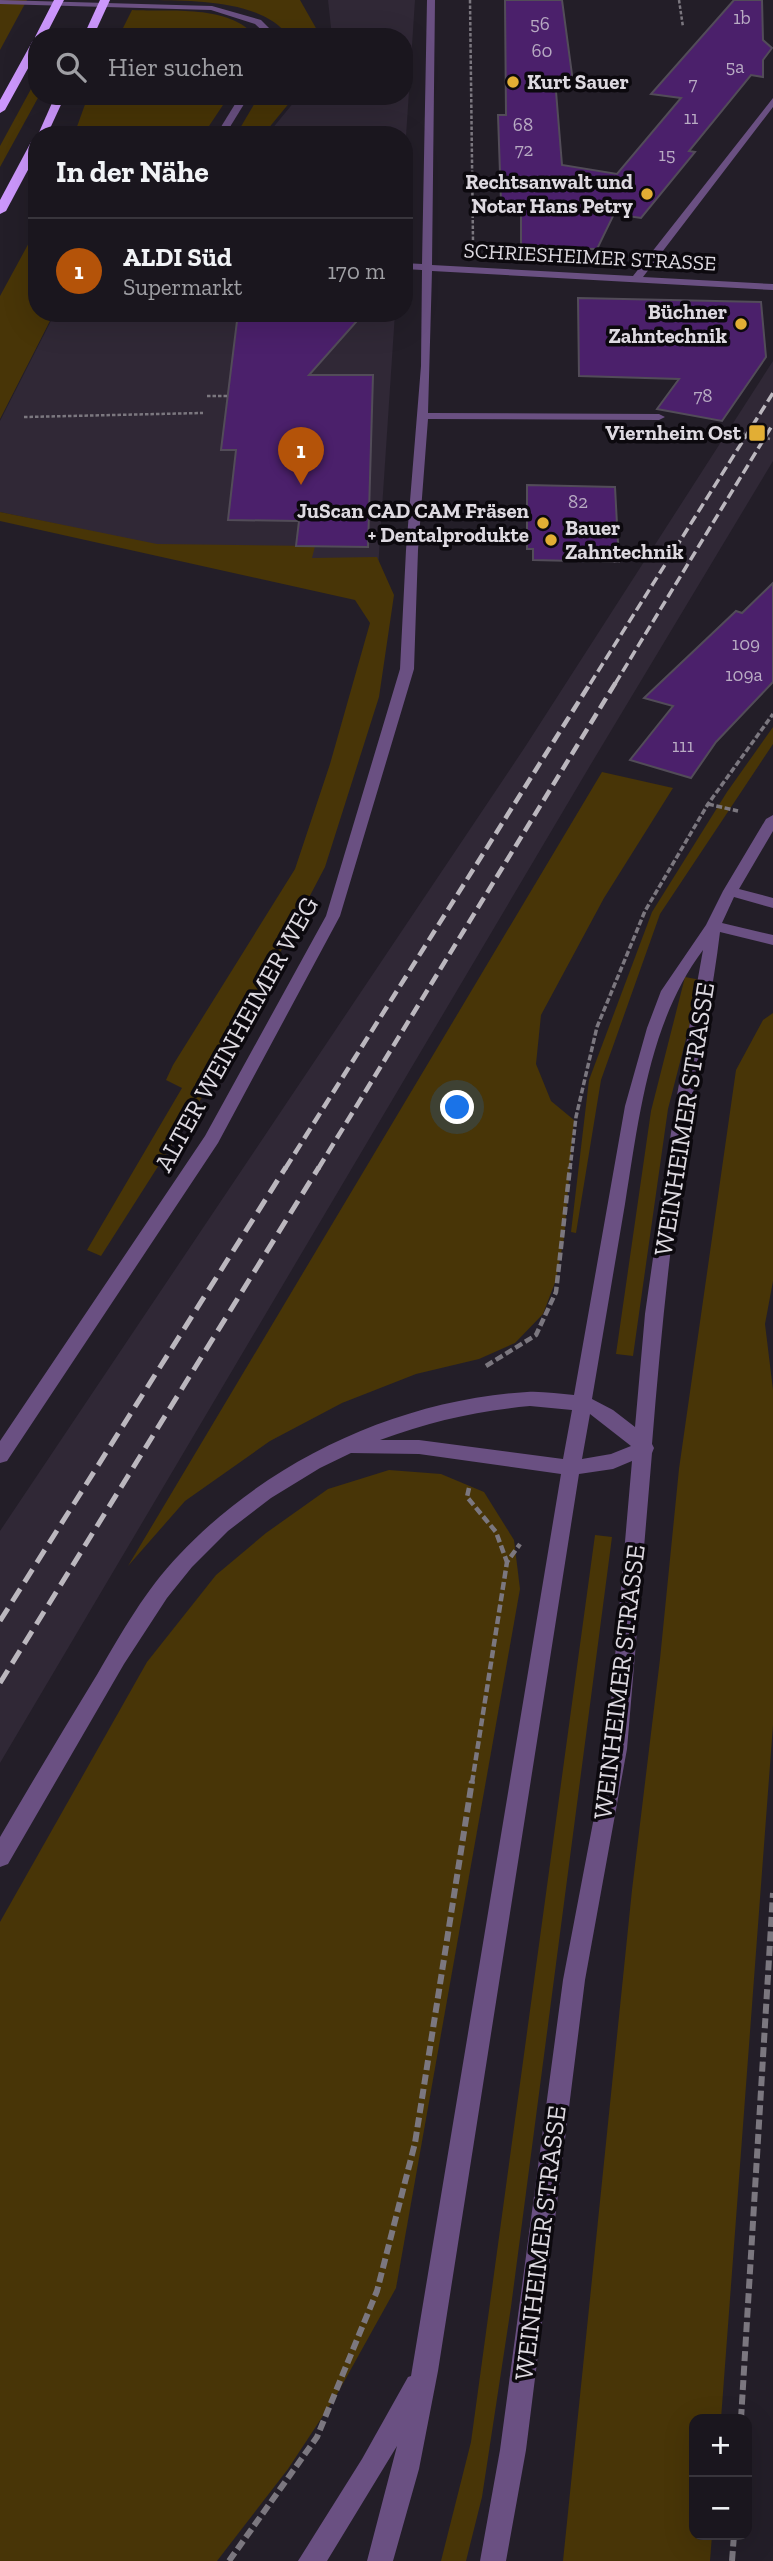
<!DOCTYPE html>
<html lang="de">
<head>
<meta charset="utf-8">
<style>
	body { margin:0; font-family:"Zilla Slab",serif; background:#27232b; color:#f1f3f6 }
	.controls { position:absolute; right:21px; bottom:21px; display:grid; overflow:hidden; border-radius:14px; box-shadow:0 7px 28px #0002 }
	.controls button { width:63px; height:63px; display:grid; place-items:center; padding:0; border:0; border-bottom:2px solid #38353c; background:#1a161e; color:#f1f3f6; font:35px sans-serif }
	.you { position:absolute; left:458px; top:1108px; width:24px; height:24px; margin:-18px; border:5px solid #fff; border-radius:50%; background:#1a73e8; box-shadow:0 0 0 10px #1a73e833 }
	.badge { display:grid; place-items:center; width:46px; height:46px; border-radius:50%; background:#b45309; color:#fff; font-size:23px; font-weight:700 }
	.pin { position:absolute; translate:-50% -58px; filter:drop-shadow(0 2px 4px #0008) }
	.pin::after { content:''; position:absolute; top:37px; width:24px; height:21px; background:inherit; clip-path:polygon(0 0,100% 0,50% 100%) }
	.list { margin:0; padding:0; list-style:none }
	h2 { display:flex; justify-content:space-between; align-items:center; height:91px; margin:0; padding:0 28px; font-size:30px }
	h2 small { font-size:23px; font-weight:400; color:#9f9fa4 }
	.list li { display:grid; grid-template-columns:46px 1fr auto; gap:21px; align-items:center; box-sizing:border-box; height:105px; padding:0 28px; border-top:2px solid #38353c }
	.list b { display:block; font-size:26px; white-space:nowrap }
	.list p { margin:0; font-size:23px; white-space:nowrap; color:#9f9fa4 }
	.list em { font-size:23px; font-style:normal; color:#9f9fa4 }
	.icon { flex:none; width:38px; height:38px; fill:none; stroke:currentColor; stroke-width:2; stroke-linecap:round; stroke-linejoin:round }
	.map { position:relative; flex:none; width:773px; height:2561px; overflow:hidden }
	.search { position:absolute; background:#1a161e; box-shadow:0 7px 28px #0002; left:28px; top:28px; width:385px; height:77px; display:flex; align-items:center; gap:18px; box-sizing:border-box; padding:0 24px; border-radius:28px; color:#9f9fa4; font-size:26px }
	.panel { position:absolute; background:#1a161e; box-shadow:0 7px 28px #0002; left:28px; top:126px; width:385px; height:196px; border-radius:28px }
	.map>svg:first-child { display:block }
	.built { fill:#302836 }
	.green { fill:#483507 }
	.building { fill:#4b206b; stroke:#524c58; stroke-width:2 }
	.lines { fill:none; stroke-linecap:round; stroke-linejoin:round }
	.path-far3 { stroke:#7b777f; stroke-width:2.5; stroke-dasharray:3.5 2; stroke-linecap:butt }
	.path-far2 { stroke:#7b777f; stroke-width:3.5; stroke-dasharray:6 2.5; stroke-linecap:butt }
	.path-far1 { stroke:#7b777f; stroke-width:4.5; stroke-dasharray:8 3.5; stroke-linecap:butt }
	.path { stroke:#7b777f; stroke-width:6; stroke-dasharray:10 4.5; stroke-linecap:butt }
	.minor { fill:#6a5082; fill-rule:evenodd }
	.highway { fill:#cc97fc; fill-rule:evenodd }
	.rail-far2 { stroke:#bbb7be; stroke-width:3.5; stroke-dasharray:10 4.5; stroke-linecap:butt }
	.rail-far1 { stroke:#bbb7be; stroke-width:4.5; stroke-dasharray:12 6; stroke-linecap:butt }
	.rail { stroke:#bbb7be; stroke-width:5; stroke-dasharray:15 8; stroke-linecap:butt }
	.poi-dot { fill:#e2ae34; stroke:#0c090e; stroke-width:2.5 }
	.labels { text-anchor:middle; stroke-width:7; stroke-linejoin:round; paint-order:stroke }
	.far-number-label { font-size:19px; fill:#b8abc3 }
	.far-poi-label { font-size:21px; font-weight:bold; fill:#ddd9e0; stroke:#0c090e; text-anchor:end }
	.far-street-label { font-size:21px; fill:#ddd9e0; stroke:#0c090e }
	.street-label { font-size:26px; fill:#ddd9e0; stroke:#0c090e }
</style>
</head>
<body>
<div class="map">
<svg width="773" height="2561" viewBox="0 0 773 2561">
	<rect width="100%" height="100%" fill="#231e28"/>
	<g class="built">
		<path d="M328 0H415L404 167V135H267L299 96H404V37H332Z"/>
		<path d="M55 313H395L378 569 155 545 0 512V421Z"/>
		<path d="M773 361V461L591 764 0 1763V1531L525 747Z"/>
	</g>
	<g class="green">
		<path d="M0 0H27L0 50Z"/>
		<path d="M153 0H300L321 37H289C263 0 195 1 153 0Z"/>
		<path d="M132 10C170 12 230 4 256 37H115L119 36Z"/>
		<path d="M37 78 39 96 0 167V146Z"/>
		<path d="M88 96H229L203 135H74Z"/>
		<path d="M259 96H295L263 135H236Z"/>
		<path d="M37 228V313H54L0 419V296Z"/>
		<path d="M0 512 157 544 315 546 312 558 377 557 394 595 379 697 325 867 215 1077 101 1256 87 1250 182 1088 166 1080 173 1065 295 869 330 764 370 623 355 600 0 521Z"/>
		<path d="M773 727V744L660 914 601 1080 576 1233 571 1232 589 1080 652 912 727 792Z"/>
		<path d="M602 772 673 788 604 898 541 1015 536 1064 551 1101 574 1120 564 1238 556 1280 543 1314 515 1343 479 1359 416 1374 342 1403 270 1441 185 1501 128 1566Z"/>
		<path d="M685 977 701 980 668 1109 633 1356 616 1354 651 1111Z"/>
		<path d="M773 1013V1281L765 1324 773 1390V1725L721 2419H694V2535H712L710 2561H563L632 1890 660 1659 679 1469 736 1070 763 1020Z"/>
		<path d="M389 1470 441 1474 484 1492 514 1540 520 1589 396 2288 336 2396 288 2469 217 2561H0V1922L147 1662 216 1575 266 1533 328 1489Z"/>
		<path d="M595 1535 612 1537 511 2307 482 2497 466 2561H441L471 2442Z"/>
	</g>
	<g class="building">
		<path d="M505 0H562L573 82 555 79 562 165 617 174 681 98 651 94 734 0H762L763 40 772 48 763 60V77L751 75 689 151 695 152 641 218 614 214 597 249 521 248V202H501L498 115H506Z"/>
		<path d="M578 298 761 302 766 357 722 421 657 409 679 379 579 376Z"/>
		<path d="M238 313H364L309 375H373L368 547 296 546 299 521 228 520 236 450H221Z"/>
		<path d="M527 485 615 487 619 562 533 560V549H527Z"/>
		<path d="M773 583V682L716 742 691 778 630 760 673 706 644 698 736 611 742 613Z"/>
	</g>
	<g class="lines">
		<g class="path-far3">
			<path d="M470 0 473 241"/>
			<path d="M679 0 683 27"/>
			<path d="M207 396H229"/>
			<path d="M24 417 203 413"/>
			<path d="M741 433 770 439"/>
		</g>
		<g class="path-far2">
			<path d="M708 804 738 811"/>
			<path d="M570 1169 576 1117 597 1027 645 911 708 804 773 714"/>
		</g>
		<g class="path-far1">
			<path d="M486 1366 536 1335 556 1292 570 1167"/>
			<path d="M469 1488 467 1497 496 1532 507 1562"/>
			<path d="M472 1783 507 1562 520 1544"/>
		</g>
		<g class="path">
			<path d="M741 2419 773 1893"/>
			<path d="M229 2561 317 2437 377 2291 415 2143 472 1781"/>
			<path d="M732 2561 734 2535"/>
		</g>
		<g class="minor">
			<path d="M0 0 212 6 261 20 278 37H269L255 24 211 10 0 4Z"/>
			<path d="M427 0H435L432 265 633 276 773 98V107L643 277 773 284V290L432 271 428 413 659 414 665 417 659 420 428 419 418 550 414 669 340 916 218 1143 7 1461 0 1463V1441L205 1136 326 916 400 669 406 550 421 366 422 270 404 269V263L422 264Z"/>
			<path d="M240 96H249L225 135H216Z"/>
			<path d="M773 815V831L739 889 773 898V908L734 897 722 923 773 935V945L720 932C713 992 700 1051 690 1111 672 1221 661 1333 652 1444L654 1448 652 1453 627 1749 585 1980 526 2450 506 2561H480L500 2450 563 1980 607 1749 632 1461 613 1469 579 1474 438 2371 419 2469 393 2561H367L397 2446 327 2561H298L362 2459 408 2377 411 2376 561 1474 419 1454 351 1453 320 1468 271 1498 228 1531 192 1567 167 1598 124 1664 8 1864 0 1867V1837C32 1782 65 1727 98 1673 122 1632 146 1589 179 1555 267 1461 398 1400 527 1392 542 1391 559 1394 574 1395L625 1106 647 1028 661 991 706 925 723 891 766 819ZM703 950 674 1112 645 1314 635 1427 613 1410 592 1399C603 1334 614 1269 625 1204 639 1118 649 1022 703 950ZM530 1406 572 1410 563 1459 419 1440H380C431 1421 476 1411 530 1406ZM590 1414 631 1446 611 1454 582 1459Z"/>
		</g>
		<g class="highway">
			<path d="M54 0H64L45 37H37V52L5 110 0 113V100L32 42 36 39 35 37Z"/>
			<path d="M100 0H110L93 37H83Z"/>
			<path d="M55 96H65L47 135 37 137Z"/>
			<path d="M37 139V153L6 211 0 214V200L31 142Z"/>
		</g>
		<g class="rail-far2">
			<path d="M590 684 773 393"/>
			<path d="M615 684 773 424"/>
		</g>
		<g class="rail-far1">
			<path d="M285 1169 591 682"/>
			<path d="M318 1169 616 682"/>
		</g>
		<g class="rail">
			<path d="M0 1621 286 1167"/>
			<path d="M0 1683 319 1167"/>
		</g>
	</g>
	<g class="poi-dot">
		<circle cx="513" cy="82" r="7"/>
		<circle cx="647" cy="194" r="7"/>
		<circle cx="741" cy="324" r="7"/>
		<rect x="748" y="424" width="18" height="18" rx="3.5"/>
		<circle cx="543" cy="523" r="7"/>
		<circle cx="551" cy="540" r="7"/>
	</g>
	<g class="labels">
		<g class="far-number-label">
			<text x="742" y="24">1b</text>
			<text x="540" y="30">56</text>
			<text x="542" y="57">60</text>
			<text x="735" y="73">5a</text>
			<text x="693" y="90">7</text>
			<text x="691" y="124">11</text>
			<text x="523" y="131">68</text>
			<text x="524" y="156">72</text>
			<text x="667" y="161">15</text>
			<text x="703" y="402">78</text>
			<text x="578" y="508">82</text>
			<text x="746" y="650">109</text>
			<text x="744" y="681">109a</text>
			<text x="683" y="752">111</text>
		</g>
		<g class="far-poi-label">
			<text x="527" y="89" text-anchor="start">Kurt Sauer</text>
			<text x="633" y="189">Rechtsanwalt und<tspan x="633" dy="24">Notar Hans Petry</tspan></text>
			<text x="727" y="319">Büchner<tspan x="727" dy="24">Zahntechnik</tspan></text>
			<text x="741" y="440">Viernheim Ost</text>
			<text x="529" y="518">JuScan CAD CAM Fräsen<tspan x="529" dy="24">+ Dentalprodukte</tspan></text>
			<text x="565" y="535" text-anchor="start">Bauer<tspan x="565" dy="24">Zahntechnik</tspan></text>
		</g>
		<g class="far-street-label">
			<text transform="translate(590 257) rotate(3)" y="7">SCHRIESHEIMER STRASSE</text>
		</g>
		<g class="street-label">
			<text transform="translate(236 1034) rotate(-61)" y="9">ALTER WEINHEIMER WEG</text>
			<text transform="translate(684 1119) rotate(-81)" y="9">WEINHEIMER STRASSE</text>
			<text transform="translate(619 1682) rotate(-83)" y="9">WEINHEIMER STRASSE</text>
			<text transform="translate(540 2243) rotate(-83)" y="9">WEINHEIMER STRASSE</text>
		</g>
	</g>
</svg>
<div class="controls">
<button>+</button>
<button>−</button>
</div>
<div class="you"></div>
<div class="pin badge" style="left:301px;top:485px">1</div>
<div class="search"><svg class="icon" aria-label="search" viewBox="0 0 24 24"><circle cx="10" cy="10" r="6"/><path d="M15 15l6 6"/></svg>Hier suchen</div>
<section class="panel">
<h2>In der Nähe<small></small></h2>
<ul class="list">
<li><span class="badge">1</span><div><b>ALDI Süd</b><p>Supermarkt</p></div><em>170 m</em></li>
</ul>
</section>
</div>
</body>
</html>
